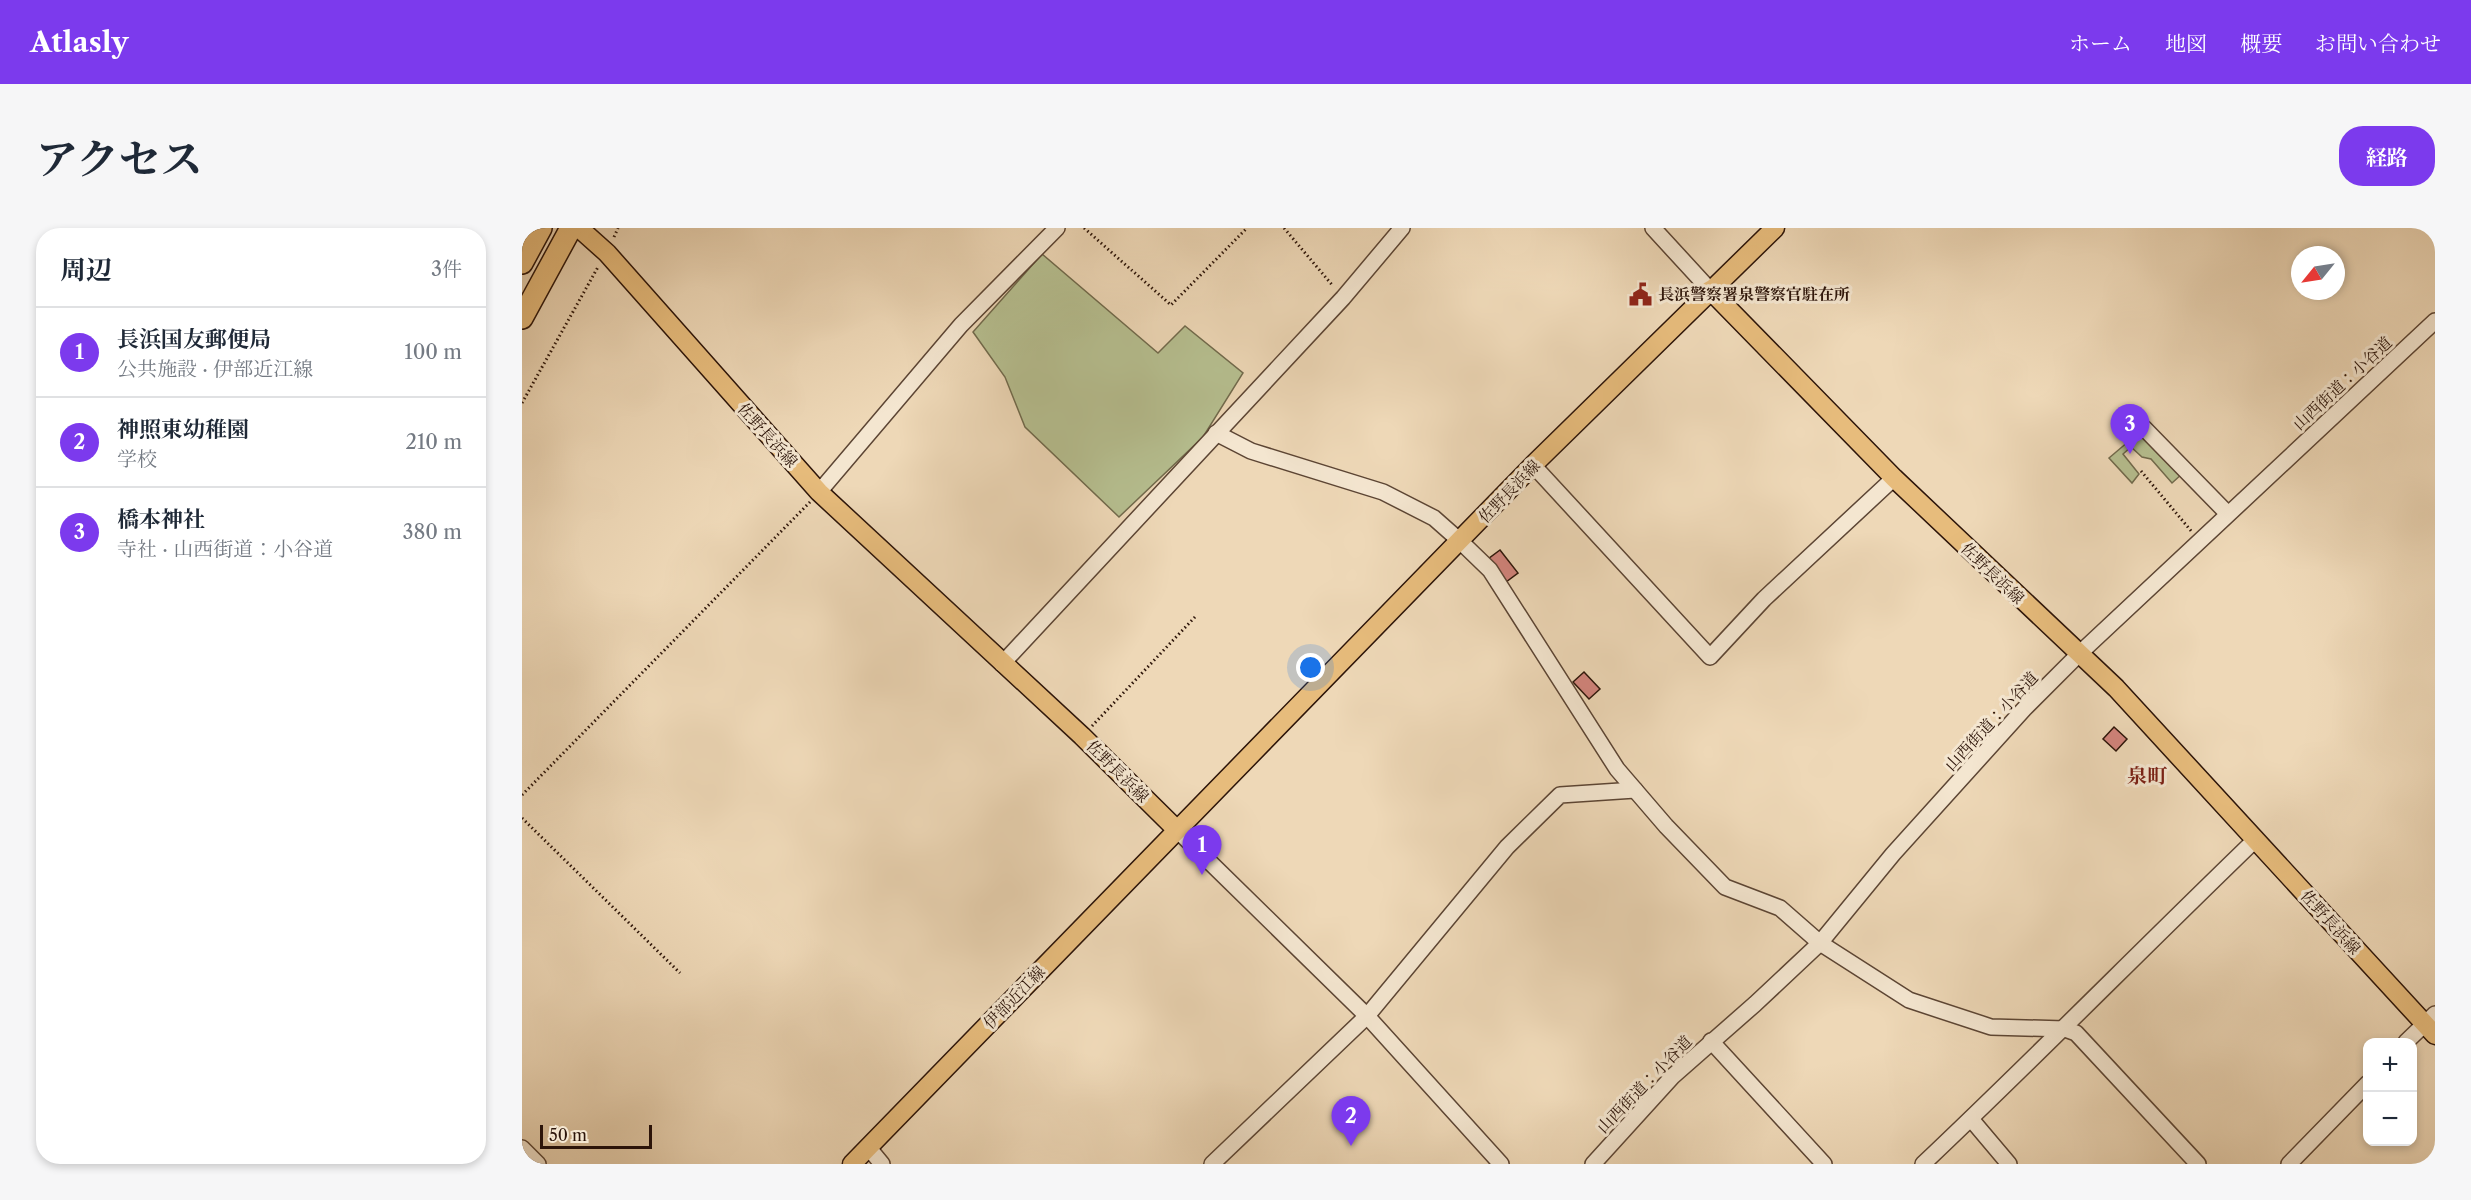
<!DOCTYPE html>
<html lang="ja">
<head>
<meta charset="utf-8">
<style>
	body { margin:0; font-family:"Libre Caslon Text","Noto Serif JP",serif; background:#f6f6f7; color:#1f2937 }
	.controls { position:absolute; right:18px; bottom:18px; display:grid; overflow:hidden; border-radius:12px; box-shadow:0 3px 9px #0003 }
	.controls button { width:54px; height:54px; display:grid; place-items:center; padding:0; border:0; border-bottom:2px solid #e0e1e3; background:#fff; color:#1f2937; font:30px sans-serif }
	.compass { position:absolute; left:1769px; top:18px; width:54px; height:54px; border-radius:50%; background:#fff; box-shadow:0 3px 9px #0003; rotate:240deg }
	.scale { position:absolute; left:18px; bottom:15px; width:112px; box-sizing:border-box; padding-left:6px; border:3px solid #2c1409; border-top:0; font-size:16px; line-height:21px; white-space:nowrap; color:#2c1409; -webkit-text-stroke:4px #f4e6d0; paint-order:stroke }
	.you { position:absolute; left:789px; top:440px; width:21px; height:21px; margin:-15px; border:4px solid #fff; border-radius:50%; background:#1a73e8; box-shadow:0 0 0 9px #1a73e833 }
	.badge { display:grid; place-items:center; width:39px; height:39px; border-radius:50%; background:#7c3aed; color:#fff; font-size:20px; font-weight:700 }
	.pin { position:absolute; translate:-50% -50px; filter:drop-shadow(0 2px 3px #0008) }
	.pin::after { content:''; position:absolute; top:32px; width:21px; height:18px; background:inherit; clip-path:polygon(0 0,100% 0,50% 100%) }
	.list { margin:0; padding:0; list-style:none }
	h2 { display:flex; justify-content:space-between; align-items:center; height:78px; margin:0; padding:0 24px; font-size:26px }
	h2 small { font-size:20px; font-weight:400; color:#747a83 }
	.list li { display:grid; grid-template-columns:39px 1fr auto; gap:18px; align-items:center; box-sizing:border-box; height:90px; padding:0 24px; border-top:2px solid #e0e1e3 }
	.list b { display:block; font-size:22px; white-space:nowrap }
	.list p { margin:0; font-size:20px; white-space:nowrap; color:#747a83 }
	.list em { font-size:20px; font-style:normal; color:#747a83 }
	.map { position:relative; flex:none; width:1913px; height:936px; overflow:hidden; border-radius:24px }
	header { display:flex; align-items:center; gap:36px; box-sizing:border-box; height:84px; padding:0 30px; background:#7c3aed; color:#fff }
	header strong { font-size:28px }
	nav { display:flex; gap:33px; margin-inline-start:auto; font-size:21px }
	.intro { display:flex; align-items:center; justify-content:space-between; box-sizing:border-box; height:144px; padding:0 36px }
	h1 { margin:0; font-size:42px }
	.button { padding:15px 27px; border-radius:24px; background:#7c3aed; color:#fff; font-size:21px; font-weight:700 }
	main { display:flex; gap:36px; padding:0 36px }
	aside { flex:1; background:#fff; border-radius:24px; box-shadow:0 3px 9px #0003 }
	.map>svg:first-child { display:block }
	.green { fill:#b6bf90; stroke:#716a4c; stroke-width:1.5 }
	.building { fill:#d4857e; stroke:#2c1409; stroke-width:1.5 }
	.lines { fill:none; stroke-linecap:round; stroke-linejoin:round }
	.minor-casing { stroke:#5c4534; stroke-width:18 }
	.major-casing { stroke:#2c1409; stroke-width:21 }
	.highway-casing { stroke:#2c1409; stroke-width:24 }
	.path { stroke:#2c1409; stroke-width:3; stroke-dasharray:1.5 3; stroke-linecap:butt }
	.minor { stroke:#f4e6d0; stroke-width:15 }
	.major { stroke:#e7bc7c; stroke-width:18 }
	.highway { stroke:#e7bc7c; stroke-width:21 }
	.labels { text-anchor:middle; stroke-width:6; stroke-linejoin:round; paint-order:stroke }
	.poi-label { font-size:16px; font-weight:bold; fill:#2c1409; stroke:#f4e6d0; text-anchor:start }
	.street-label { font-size:16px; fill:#2c1409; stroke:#f4e6d0 }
	.quarter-label { font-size:20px; font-weight:bold; fill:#7a1f14; stroke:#f4e6d0 }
</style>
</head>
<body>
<header>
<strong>Atlasly</strong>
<nav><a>ホーム</a><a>地図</a><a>概要</a><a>お問い合わせ</a></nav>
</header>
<div class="intro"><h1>アクセス</h1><a class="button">経路</a></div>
<main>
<aside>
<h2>周辺<small>3件</small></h2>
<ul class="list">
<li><span class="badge">1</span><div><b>長浜国友郵便局</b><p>公共施設 · 伊部近江線</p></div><em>100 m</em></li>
<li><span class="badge">2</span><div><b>神照東幼稚園</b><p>学校</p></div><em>210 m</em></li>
<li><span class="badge">3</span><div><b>橋本神社</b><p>寺社 · 山西街道：小谷道</p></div><em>380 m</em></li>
</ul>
</aside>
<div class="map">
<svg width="1913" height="936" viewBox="0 0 1913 936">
	<rect width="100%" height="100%" fill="#eed8b7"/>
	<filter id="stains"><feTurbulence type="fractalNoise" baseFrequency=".00333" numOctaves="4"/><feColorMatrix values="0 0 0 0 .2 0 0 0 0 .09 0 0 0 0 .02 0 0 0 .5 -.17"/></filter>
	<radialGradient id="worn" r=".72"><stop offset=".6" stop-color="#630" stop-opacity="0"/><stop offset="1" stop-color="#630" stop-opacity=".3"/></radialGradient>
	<g class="green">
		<path d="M520 26 636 125 663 98 721 145 681 209 597 289 503 199 483 149 451 104Z"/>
		<path d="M1620 202 1661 245 1650 255 1629 231 1620 229 1609 219 1601 226 1617 246 1610 255 1587 230Z"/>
	</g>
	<g class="building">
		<path d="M978 322 996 345 984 354 966 331Z"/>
		<path d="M1062 444 1078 461 1067 471 1051 454Z"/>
		<path d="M1592 499 1605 511 1594 523 1581 511Z"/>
	</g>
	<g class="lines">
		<defs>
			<g id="minor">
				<path d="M1131 0 1188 62"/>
				<path d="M1622 200 1705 285"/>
				<path d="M694 205 729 223 861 264 912 290 938 313 968 342 1095 541 1144 598 1203 659 1258 680 1298 715 1387 772 1469 799 1543 801 1554 805 1676 936"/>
				<path d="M1011 237 1188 429 1242 371 1372 250"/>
				<path d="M297 264 439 97 535 0"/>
				<path d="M480 436 821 70 880 0"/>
				<path d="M655 602 845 788 979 936"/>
				<path d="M1189 813 1302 936"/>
				<path d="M1884 814 1913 786"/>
				<path d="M1449 891 1487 936"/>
				<path d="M346 919 360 936"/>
				<path d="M0 920 16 936"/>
				<path d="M690 936 845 788 985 619 1038 567 1113 562"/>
				<path d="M1071 936 1151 848 1233 776 1298 715 1371 626 1502 481 1557 426 1913 93"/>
				<path d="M1401 936C1514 829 1622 719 1734 611"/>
				<path d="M1767 936 1846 855"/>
			</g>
			<g id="major">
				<path d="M57 0 85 25 297 264 560 508 655 602"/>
				<path d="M1188 62 1372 250 1594 460 1913 807"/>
				<path d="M330 936 1011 237 1253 0"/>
			</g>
			<g id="highway">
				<path d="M0 35 19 0"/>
				<path d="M0 90 49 0"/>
			</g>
		</defs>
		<use href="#minor" class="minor-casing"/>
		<use href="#major" class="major-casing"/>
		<use href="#highway" class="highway-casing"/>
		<g class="path">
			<path d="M562 0 649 77 725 0"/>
			<path d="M762 0 811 58"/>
			<path d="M92 9 96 0"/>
			<path d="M0 175 76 39"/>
			<path d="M1619 243 1670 304"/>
			<path d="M570 498 673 389"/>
			<path d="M0 567 288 274"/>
			<path d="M0 590 158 745"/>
		</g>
		<use href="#minor" class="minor"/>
		<use href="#major" class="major"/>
		<use href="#highway" class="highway"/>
	</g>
	<defs>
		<symbol id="civic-bare" viewBox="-9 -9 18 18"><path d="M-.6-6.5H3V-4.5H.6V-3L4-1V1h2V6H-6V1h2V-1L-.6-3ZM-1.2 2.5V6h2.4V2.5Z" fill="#8f2418" stroke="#f4e6d0" stroke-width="2.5" paint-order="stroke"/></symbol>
	</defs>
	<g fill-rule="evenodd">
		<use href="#civic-bare" x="1102" y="50" width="33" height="33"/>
	</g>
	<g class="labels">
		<g class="poi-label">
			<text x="1136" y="72">長浜警察署泉警察官駐在所</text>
		</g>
		<g class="street-label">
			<text transform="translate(1820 155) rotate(-43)" y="6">山西街道：小谷道</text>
			<text transform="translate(246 207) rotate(48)" y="6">佐野長浜線</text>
			<text transform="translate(987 263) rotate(-46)" y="6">佐野長浜線</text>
			<text transform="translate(1471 345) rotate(44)" y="6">佐野長浜線</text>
			<text transform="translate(1469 493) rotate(-47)" y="6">山西街道：小谷道</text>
			<text transform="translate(596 543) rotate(45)" y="6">佐野長浜線</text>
			<text transform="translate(1809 694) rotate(48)" y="6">佐野長浜線</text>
			<text transform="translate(492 769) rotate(-46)" y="6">伊部近江線</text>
			<text transform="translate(1122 856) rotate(-46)" y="6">山西街道：小谷道</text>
		</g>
		<g class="quarter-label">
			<text x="1625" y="555">泉町</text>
		</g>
	</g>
	<rect width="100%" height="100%" filter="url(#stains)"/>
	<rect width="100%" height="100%" fill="url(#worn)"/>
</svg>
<div class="controls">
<button>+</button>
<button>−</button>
</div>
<svg class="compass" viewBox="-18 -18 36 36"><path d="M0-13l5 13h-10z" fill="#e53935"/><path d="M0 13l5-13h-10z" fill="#747a83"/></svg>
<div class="scale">50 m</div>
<div class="you"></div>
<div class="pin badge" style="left:680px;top:647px">1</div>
<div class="pin badge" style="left:829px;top:918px">2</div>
<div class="pin badge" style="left:1608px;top:226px">3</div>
</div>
</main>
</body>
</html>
